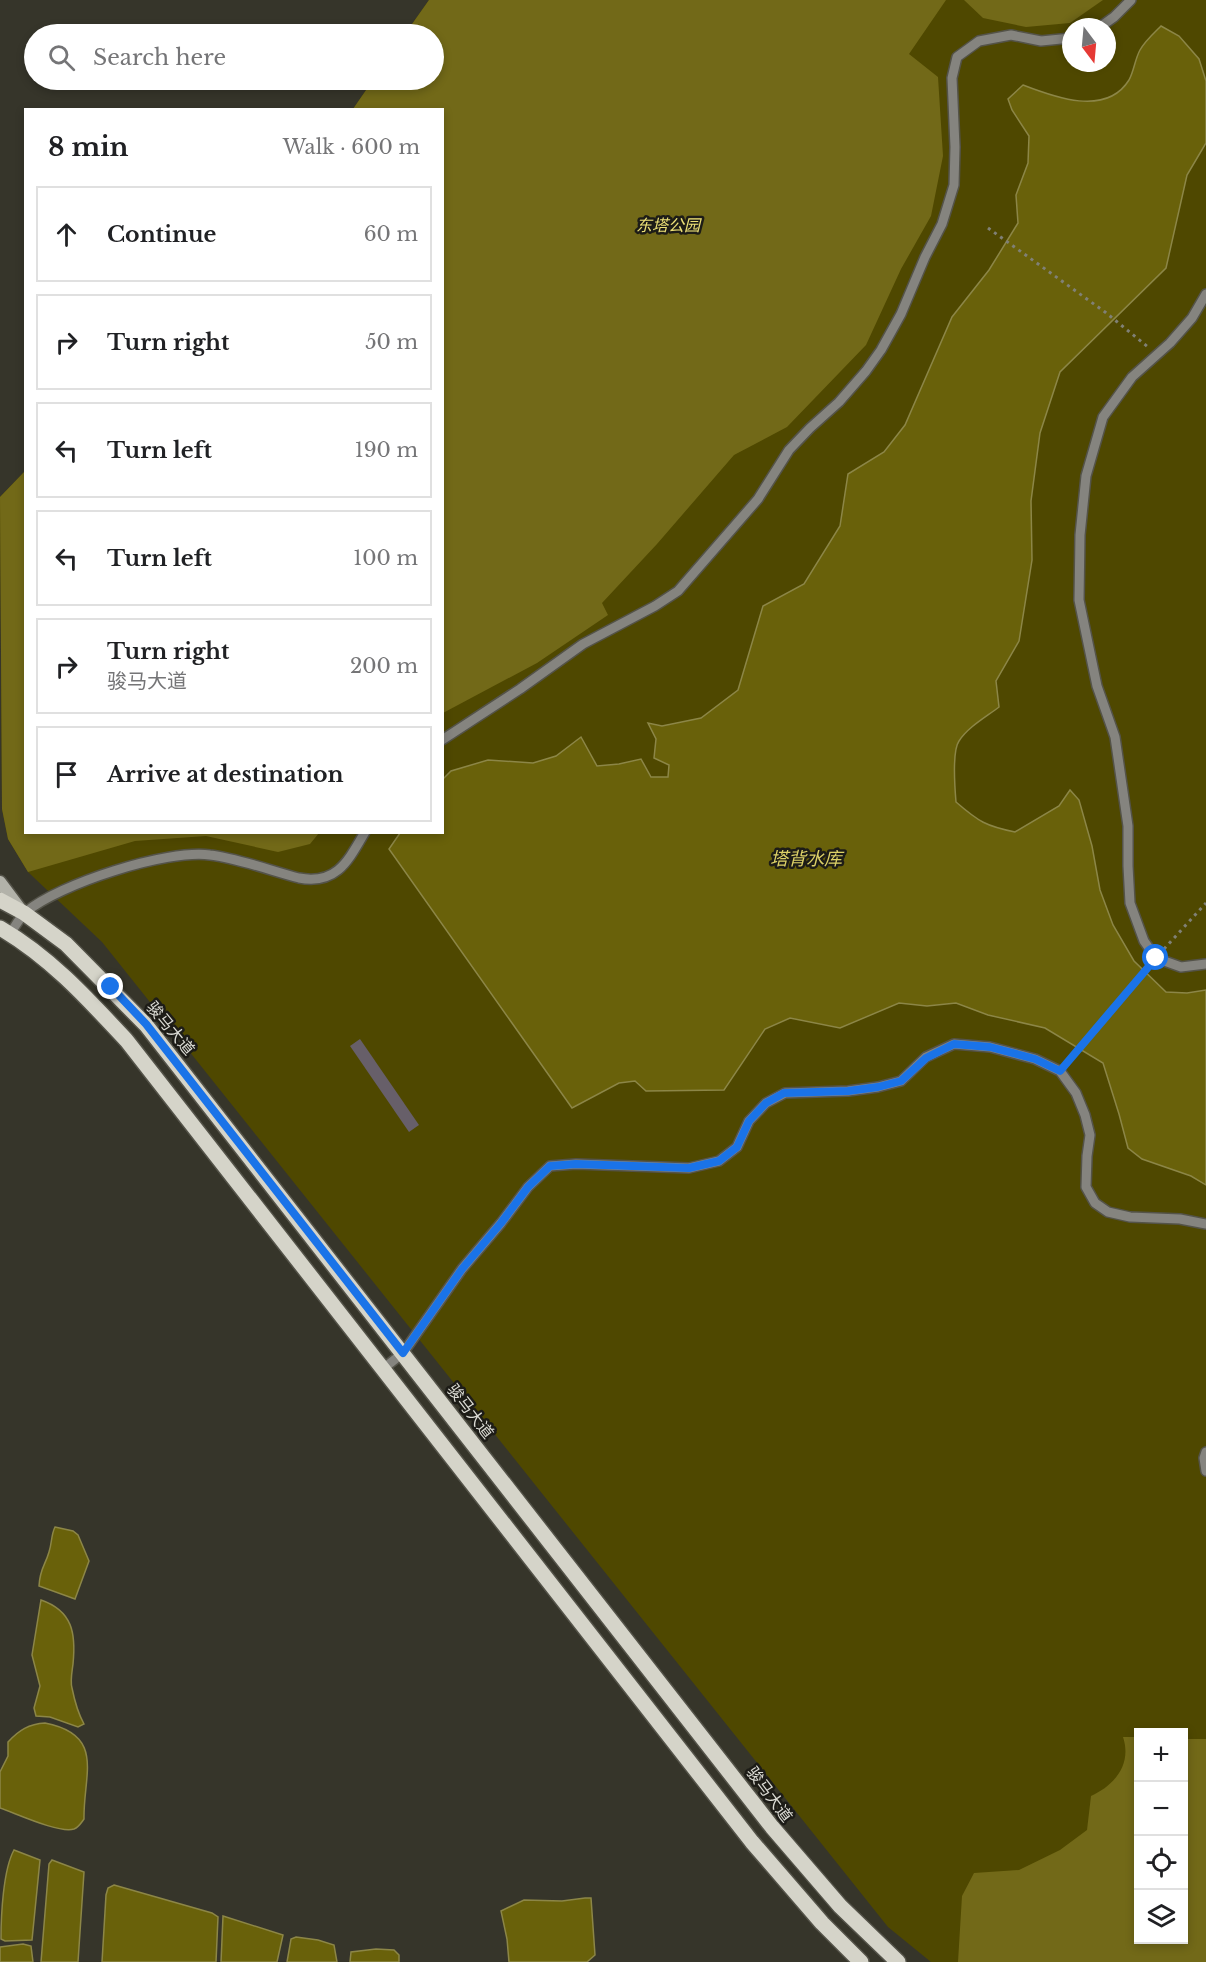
<!DOCTYPE html>
<html lang="en">
<head>
<meta charset="utf-8">
<style>
	body { margin:0; font-family:"Libre Baskerville","Noto Sans SC",serif; background:#f2f2f2; color:#202124 }
	.controls { position:absolute; right:18px; bottom:18px; display:grid; overflow:hidden; border-radius:0px; box-shadow:0 3px 9px #0003 }
	.controls button { width:54px; height:54px; display:grid; place-items:center; padding:0; border:0; border-bottom:2px solid #e0e0e0; background:#fff; color:#202124; font:30px sans-serif }
	.compass { position:absolute; left:1062px; top:18px; width:54px; height:54px; border-radius:50%; background:#fff; box-shadow:0 3px 9px #0003; rotate:164deg }
	.stop { position:absolute; width:18px; height:18px; margin:-14px; border:4px solid #1a73e8; border-radius:50%; background:#fff }
	.stop.end { background:#1a73e8; border-color:#fff; box-shadow:0 2px 6px #0008 }
	.list { margin:0; padding:0; list-style:none }
	h2 { display:flex; justify-content:space-between; align-items:center; height:78px; margin:0; padding:0 24px; font-size:26px }
	h2 small { font-size:20px; font-weight:400; color:#757577 }
	.list li { display:grid; grid-template-columns:39px 1fr auto; gap:18px; align-items:center; box-sizing:border-box; height:96px; margin:0 12px 12px; padding:0 12px; border:2px solid #e0e0e0; border-radius:0px }
	.list b { display:block; font-size:22px; white-space:nowrap }
	.list p { margin:0; font-size:20px; white-space:nowrap; color:#757577 }
	.list em { font-size:20px; font-style:normal; color:#757577 }
	.icon { flex:none; width:33px; height:33px; fill:none; stroke:currentColor; stroke-width:2; stroke-linecap:round; stroke-linejoin:round }
	.map { position:relative; flex:none; width:1206px; height:1962px; overflow:hidden }
	.search { position:absolute; background:#fff; box-shadow:0 3px 9px #0003; left:24px; top:24px; width:420px; height:66px; display:flex; align-items:center; gap:15px; box-sizing:border-box; padding:0 21px; border-radius:33px; color:#757577; font-size:22px }
	.panel { position:absolute; background:#fff; box-shadow:0 3px 9px #0003; left:24px; top:108px; width:420px; height:726px; border-radius:0px }
	.map>svg:first-child { display:block }
	.green { fill:#4f4800; fill-rule:evenodd }
	.forest { fill:#726918 }
	.water { fill:#69610a; stroke:#8c8647; stroke-width:1.5 }
	.building { fill:#675f69 }
	.lines { fill:none; stroke-linecap:round; stroke-linejoin:round }
	.lane-casing { stroke:#545349; stroke-width:12 }
	.secondary-casing { stroke:#545349; stroke-width:15 }
	.primary-casing { stroke:#545349; stroke-width:18 }
	.path { stroke:#808076; stroke-width:3; stroke-dasharray:3 4.5; stroke-linecap:butt }
	.lane { stroke:#85847f; stroke-width:9 }
	.secondary { stroke:#b2b2a9; stroke-width:12 }
	.primary { stroke:#d5d4c9; stroke-width:15 }
	.route { stroke:#1a73e8; stroke-width:8 }
	.labels { text-anchor:middle; stroke-width:5; stroke-linejoin:round; paint-order:stroke }
	.park-label { font-size:16px; font-style:italic; fill:#ede177; stroke:#1d1c17 }
	.street-label { font-size:16px; fill:#dcdcd5; stroke:#1d1c17 }
	.water-label { font-size:18px; font-style:italic; fill:#ddd167; stroke:#1d1c17 }
</style>
</head>
<body>
<div class="map">
<svg width="1206" height="1962" viewBox="0 0 1206 1962">
	<rect width="100%" height="100%" fill="#36352a"/>
	<path class="green" d="M429 0H1206V1962H931L888 1927 102 942 28 872 8 839 2 809 0 497 25 471 26 832H442V110L353 109 373 80H434V34H405ZM1071 27H1107V63H1071ZM1138 1732H1184V1940H1138Z"/>
	<g class="forest">
		<path d="M429 0H946L909 54 938 77 943 156 931 216 901 269 866 345 787 427 734 455 657 544 602 603 608 615 537 663 443 713 442 110 353 109 373 80H434V34H405Z"/>
		<path d="M964 0H1103L1070 23 1026 27 983 18Z"/>
		<path d="M25 471 26 832 319 833 310 844 278 852 206 836 135 841 28 872 8 839 2 809 0 497Z"/>
		<path d="M1123 1737H1138V1940H1184V1739H1206V1962H958L962 1896 974 1873 1019 1870 1060 1850 1087 1830 1091 1796C1115 1785 1132 1764 1123 1737Z"/>
	</g>
	<g class="water">
		<path d="M1161 26 1179 36 1199 59 1206 81V143L1187 175 1166 268 1060 372 1040 433 1031 501 1032 560 1019 641 996 681 999 707C986 717 968 727 959 741 952 751 955 790 956 802 979 822 986 826 1015 832L1059 806 1070 790 1079 800 1092 846 1100 890 1113 925 1134 961 1166 992 1187 993 1206 990V1185L1191 1176 1142 1159 1128 1148 1119 1114 1103 1063 1045 1028 988 1015 956 1003 927 1006 899 1003 840 1028 790 1018 765 1029 724 1090 646 1091 635 1081 619 1083 572 1108 389 849 400 833 442 832 443 779 451 771 488 760 533 763 556 756 581 737 597 766 619 764 641 759 651 777H668L669 765 654 758 656 739 648 723 662 726 701 718 738 690 763 606 804 584 840 526 848 474 884 452 905 425 952 317 989 270 1018 223 1016 195 1028 163 1029 136 1012 110 1008 99 1023 85C1054 97 1106 117 1129 80 1134 71 1135 59 1140 50 1145 41 1154 33 1161 26Z"/>
		<path d="M55 1527 73 1531 78 1535 89 1561 75 1599 39 1586C40 1568 45 1566 49 1552 52 1543 51 1535 55 1527Z"/>
		<path d="M41 1600C73 1611 76 1634 73 1664 72 1672 70 1681 72 1688 74 1698 79 1715 84 1724L78 1727 50 1717 36 1716 34 1708 40 1686 32 1655Z"/>
		<path d="M45 1723C106 1735 83 1775 84 1819 81 1823 79 1827 74 1829 60 1834 15 1813 0 1808V1772L8 1756V1742C19 1730 29 1724 45 1723Z"/>
		<path d="M14 1850 40 1860 32 1940 5 1941 1 1939C1 1916 3 1870 14 1850Z"/>
		<path d="M52 1860 84 1872 78 1962H41L49 1864Z"/>
		<path d="M114 1885 212 1913 218 1917 216 1962H102L106 1895 108 1888Z"/>
		<path d="M585 1898H591L595 1955 587 1962H509L507 1939 501 1911 524 1900 562 1901Z"/>
		<path d="M223 1916 283 1935 277 1962H221Z"/>
		<path d="M296 1937 318 1940 334 1945 337 1962H287L291 1939Z"/>
		<path d="M23 1944 31 1946 33 1962H0V1947Z"/>
		<path d="M376 1949 394 1950 399 1955V1962H350L351 1952Z"/>
	</g>
	<path class="building" d="M360 1039 419 1125 409 1132 350 1046Z"/>
	<g class="lines">
		<defs>
			<g id="lane">
				<path d="M1100 27 1114 17 1131 0"/>
				<path d="M1206 294 1192 318 1170 343 1132 377 1103 417 1086 476 1080 535 1079 600 1097 686 1115 737 1128 826V866L1130 903 1144 941 1156 958 1181 967 1206 964"/>
				<path d="M442 740 520 689 583 644 655 606 678 591 758 499 789 450 810 428 839 402 866 371 881 350 901 314 925 257 942 224 954 185 955 147 952 78 957 57 979 41 1011 35 1041 41 1071 38"/>
				<path d="M10 934C15 927 19 918 26 912 59 884 167 849 210 855 237 858 272 871 299 878 337 885 348 861 365 832"/>
				<path d="M384 1368 403 1353 462 1269 501 1223 528 1187 550 1166 576 1164 689 1168 719 1161 737 1147 749 1121 766 1103 785 1093 848 1091 878 1087 901 1081 926 1057 954 1044 990 1047 1035 1059 1060 1071 1076 1093 1085 1115 1090 1135 1087 1156 1086 1187 1095 1203 1108 1212 1130 1217 1180 1219 1206 1224"/>
				<path d="M1206 1452 1204 1458 1206 1471"/>
			</g>
			<path id="secondary" d="M0 882 21 910"/>
			<g id="primary">
				<path d="M0 900 24 913 66 944 146 1025 772 1827 840 1906 898 1962"/>
				<path d="M0 928C50 957 88 999 127 1041L752 1842 822 1923 861 1962"/>
			</g>
		</defs>
		<use href="#lane" class="lane-casing"/>
		<use href="#secondary" class="secondary-casing"/>
		<use href="#primary" class="primary-casing"/>
		<g class="path">
			<path d="M988 228 1105 312 1148 347"/>
			<path d="M1164 949 1206 903"/>
			<path d="M1067 1063 1148 967"/>
		</g>
		<use href="#lane" class="lane"/>
		<use href="#secondary" class="secondary"/>
		<use href="#primary" class="primary"/>
	</g>
	<g class="lines">
		<path class="route" d="M111 987 146 1024 403 1353 462 1269 501 1223 528 1187 550 1166 576 1164 689 1168 719 1161 737 1147 749 1121 766 1103 784 1093 848 1091 878 1087 901 1081 926 1058 954 1044 990 1047 1035 1059 1060 1071 1156 958"/>
	</g>
	<g class="labels">
		<g class="park-label">
			<text x="668" y="231">东塔公园</text>
		</g>
		<g class="street-label">
			<text transform="translate(171 1028) rotate(50)" y="6">骏马大道</text>
			<text transform="translate(471 1411) rotate(52)" y="6">骏马大道</text>
			<text transform="translate(770 1794) rotate(53)" y="6">骏马大道</text>
		</g>
		<g class="water-label">
			<text x="806" y="865">塔背水库</text>
		</g>
	</g>
</svg>
<div class="controls">
<button>+</button>
<button>−</button>
<button><svg class="icon" aria-label="locate" viewBox="0 0 24 24"><circle cx="12" cy="12" r="6"/><path d="M12 2v4M12 18v4M2 12h4M18 12h4"/></svg></button>
<button><svg class="icon" aria-label="layers" viewBox="0 0 24 24"><path d="M12 4l9 5-9 5-9-5zM3 14l9 5 9-5"/></svg></button>
</div>
<svg class="compass" viewBox="-18 -18 36 36"><path d="M0-13l5 13h-10z" fill="#e53935"/><path d="M0 13l5-13h-10z" fill="#757577"/></svg>
<div class="stop" style="left:1156px;top:958px"></div>
<div class="stop end" style="left:111px;top:987px"></div>
<div class="search"><svg class="icon" aria-label="search" viewBox="0 0 24 24"><circle cx="10" cy="10" r="6"/><path d="M15 15l6 6"/></svg>Search here</div>
<section class="panel">
<h2>8 min<small>Walk · 600 m</small></h2>
<ul class="list">
<li><svg class="icon" aria-label="ahead" viewBox="0 0 24 24"><path d="M12 20V5M6 11l6-6 6 6"/></svg><div><b>Continue</b></div><em>60 m</em></li>
<li><svg class="icon" aria-label="right" viewBox="0 0 24 24"><path d="M7 20v-9h11M14 6l5 5-5 5"/></svg><div><b>Turn right</b></div><em>50 m</em></li>
<li><svg class="icon" aria-label="left" viewBox="0 0 24 24"><path d="M17 20v-9H6M10 6l-5 5 5 5"/></svg><div><b>Turn left</b></div><em>190 m</em></li>
<li><svg class="icon" aria-label="left" viewBox="0 0 24 24"><path d="M17 20v-9H6M10 6l-5 5 5 5"/></svg><div><b>Turn left</b></div><em>100 m</em></li>
<li><svg class="icon" aria-label="right" viewBox="0 0 24 24"><path d="M7 20v-9h11M14 6l5 5-5 5"/></svg><div><b>Turn right</b><p>骏马大道</p></div><em>200 m</em></li>
<li><svg class="icon" aria-label="arrive" viewBox="0 0 24 24"><path d="M6 21V4h12l-3 4 3 4H6"/></svg><div><b>Arrive at destination</b></div></li>
</ul>
</section>
</div>
</body>
</html>
